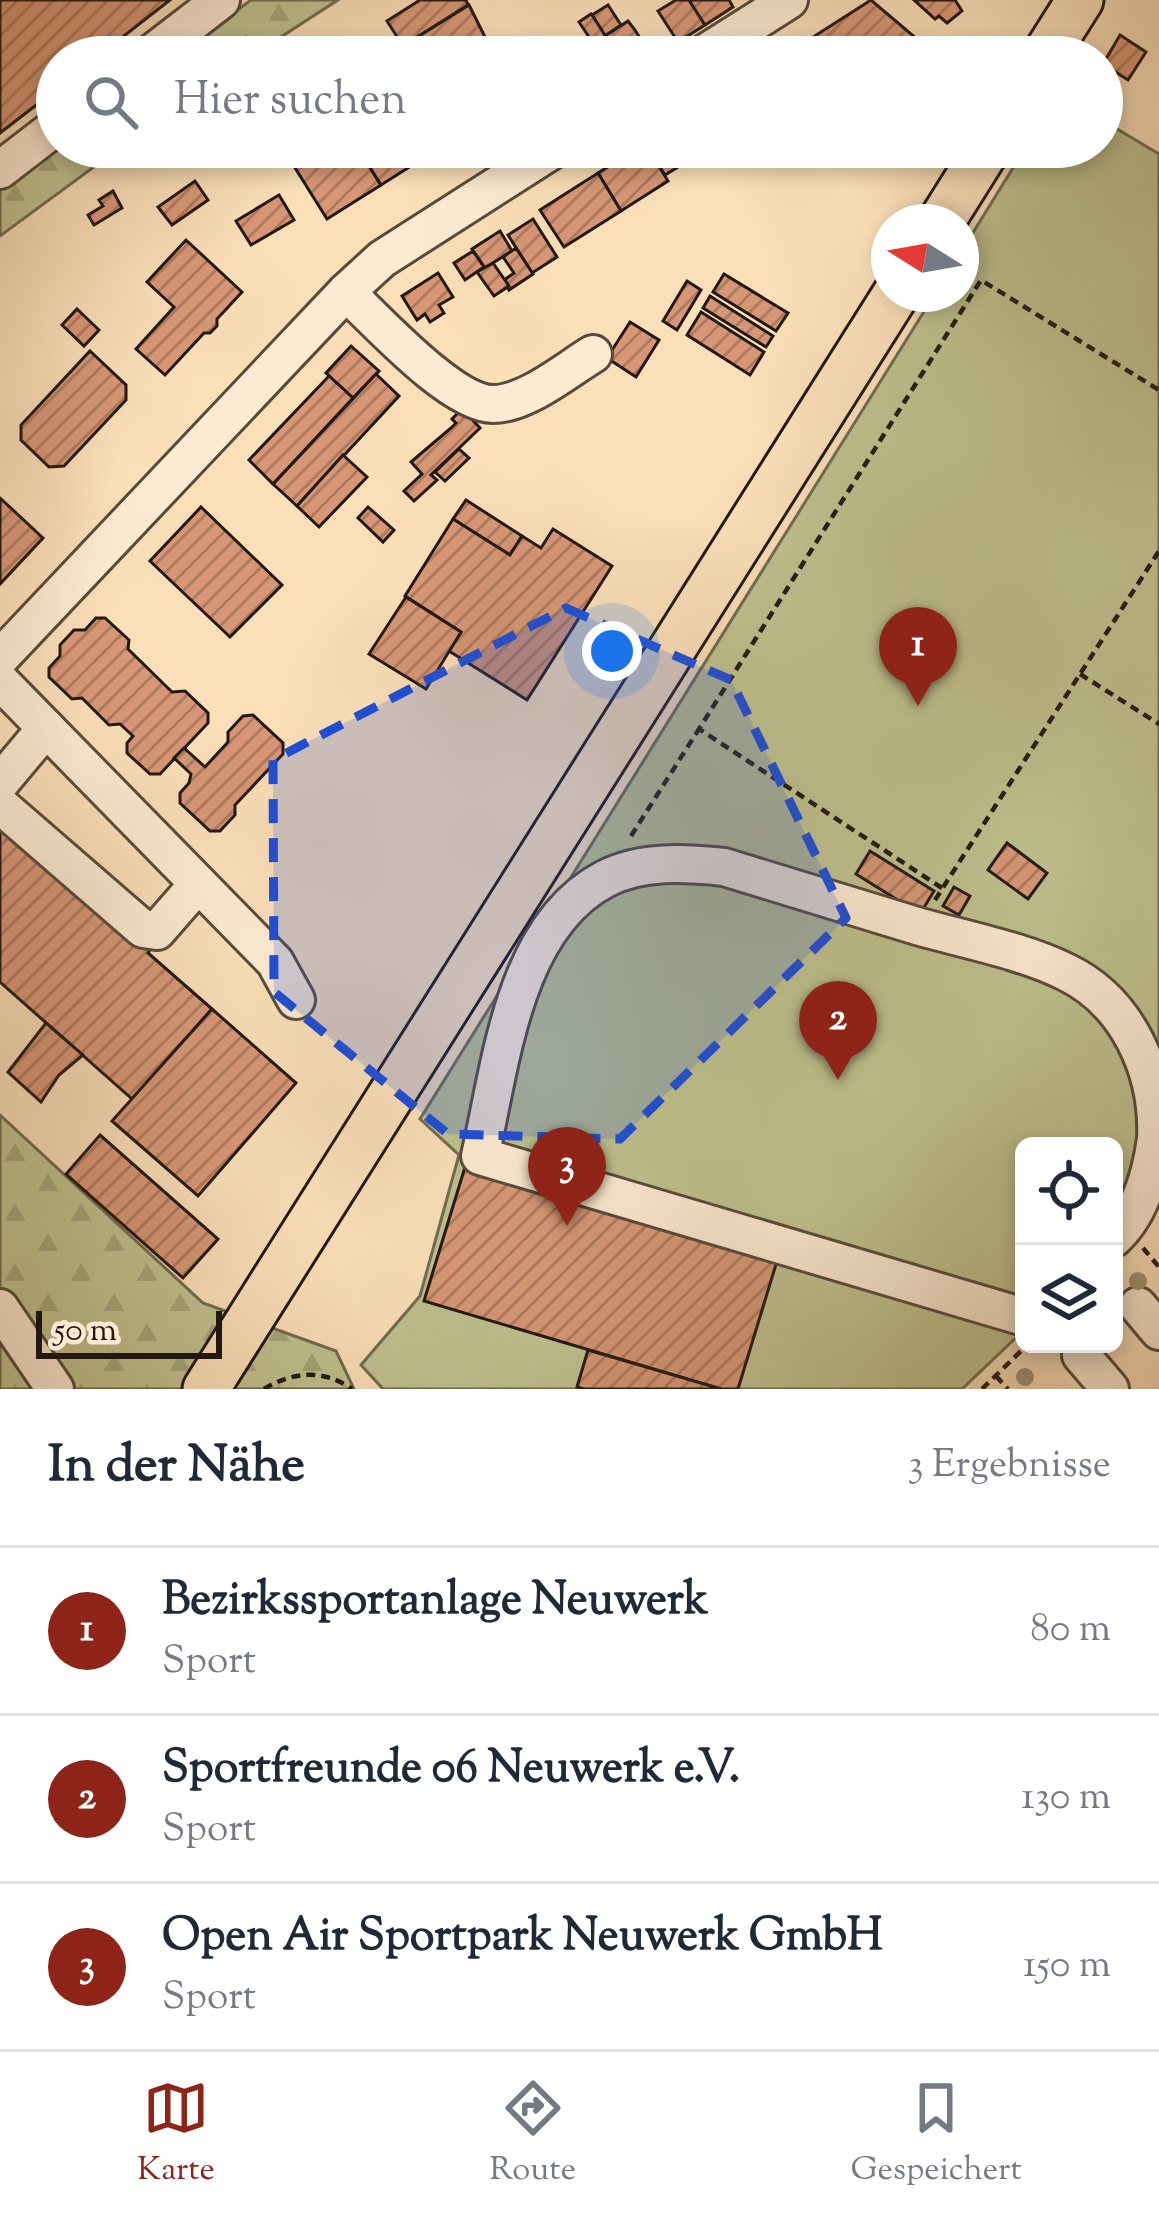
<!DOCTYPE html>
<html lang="de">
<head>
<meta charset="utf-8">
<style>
	body { margin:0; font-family:"Sorts Mill Goudy",serif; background:#f2f2f3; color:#1f2937 }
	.controls { position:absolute; right:36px; bottom:36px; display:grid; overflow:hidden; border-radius:18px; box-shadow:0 6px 18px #0003 }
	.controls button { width:108px; height:108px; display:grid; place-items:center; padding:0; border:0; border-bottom:3px solid #e0e1e3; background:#fff; color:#1f2937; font:60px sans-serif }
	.compass { position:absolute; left:871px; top:204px; width:108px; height:108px; border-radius:50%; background:#fff; box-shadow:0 6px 18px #0003; rotate:281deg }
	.scale { position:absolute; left:36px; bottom:30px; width:186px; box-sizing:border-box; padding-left:12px; border:6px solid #221811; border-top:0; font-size:33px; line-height:42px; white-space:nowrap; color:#221811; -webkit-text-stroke:9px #fcead2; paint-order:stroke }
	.you { position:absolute; left:612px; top:651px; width:42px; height:42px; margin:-30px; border:9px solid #fff; border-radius:50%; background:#1a73e8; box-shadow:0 0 0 18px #1a73e833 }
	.badge { display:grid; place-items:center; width:78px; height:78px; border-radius:50%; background:#8f2418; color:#fff; font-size:39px; font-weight:700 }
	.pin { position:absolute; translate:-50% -99px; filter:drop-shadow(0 3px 6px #0008) }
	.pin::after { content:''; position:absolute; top:63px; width:42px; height:36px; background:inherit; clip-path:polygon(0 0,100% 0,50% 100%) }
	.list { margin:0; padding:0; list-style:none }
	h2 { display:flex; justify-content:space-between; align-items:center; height:156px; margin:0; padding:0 48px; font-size:51px }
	h2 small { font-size:39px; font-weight:400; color:#747a83 }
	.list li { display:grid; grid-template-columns:78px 1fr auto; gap:36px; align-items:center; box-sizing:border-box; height:168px; padding:0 48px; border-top:3px solid #e0e1e3 }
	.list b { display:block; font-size:45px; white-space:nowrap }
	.list p { margin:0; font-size:39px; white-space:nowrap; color:#747a83 }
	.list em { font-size:39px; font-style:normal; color:#747a83 }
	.icon { flex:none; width:66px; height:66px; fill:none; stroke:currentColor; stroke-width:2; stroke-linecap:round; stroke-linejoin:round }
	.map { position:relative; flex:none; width:1159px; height:1389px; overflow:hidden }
	.search { position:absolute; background:#fff; box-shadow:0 6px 18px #0003; left:36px; right:36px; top:36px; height:132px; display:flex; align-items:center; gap:30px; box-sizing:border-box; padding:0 42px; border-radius:66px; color:#747a83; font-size:45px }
	.sheet { height:660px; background:#fff }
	nav { display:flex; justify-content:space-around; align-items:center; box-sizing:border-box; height:168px; border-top:3px solid #e0e1e3; background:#fff; font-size:33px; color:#747a83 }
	nav a { display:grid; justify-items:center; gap:6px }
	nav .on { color:#8f2418 }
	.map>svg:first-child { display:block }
	.forest { fill:url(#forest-firs); stroke:#706c50; stroke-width:3 }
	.pitch { fill:#bfc18f; stroke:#706c50; stroke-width:3 }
	.building { fill:url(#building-hatch); stroke:#221811; stroke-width:3 }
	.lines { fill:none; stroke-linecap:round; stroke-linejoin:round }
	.minor-casing { stroke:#584a3b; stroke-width:42 }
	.major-casing { stroke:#221811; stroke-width:51 }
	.path { stroke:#221811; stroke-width:4.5; stroke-dasharray:9 6; stroke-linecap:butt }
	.minor { stroke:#fcead2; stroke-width:36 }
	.major { stroke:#fadfb9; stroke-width:45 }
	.tree { fill:#a19275 }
	.marked { fill:#1d4ed8; fill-opacity:0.2; stroke:#1d4ed8; stroke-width:9; stroke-dasharray:24 15; stroke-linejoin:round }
</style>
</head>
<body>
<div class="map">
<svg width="1159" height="1389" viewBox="0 0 1159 1389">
	<defs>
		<pattern id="forest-firs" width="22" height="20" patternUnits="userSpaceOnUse" patternTransform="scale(3)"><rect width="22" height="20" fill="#bfc18f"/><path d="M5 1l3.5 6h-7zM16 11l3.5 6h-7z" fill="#a4a57a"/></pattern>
		<pattern id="building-hatch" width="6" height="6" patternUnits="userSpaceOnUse" patternTransform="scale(3)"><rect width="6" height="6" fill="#d79776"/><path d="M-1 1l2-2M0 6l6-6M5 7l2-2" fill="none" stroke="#ae7a5f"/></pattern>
	</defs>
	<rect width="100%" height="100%" fill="#fadfb9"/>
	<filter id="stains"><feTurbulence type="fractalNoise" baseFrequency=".00167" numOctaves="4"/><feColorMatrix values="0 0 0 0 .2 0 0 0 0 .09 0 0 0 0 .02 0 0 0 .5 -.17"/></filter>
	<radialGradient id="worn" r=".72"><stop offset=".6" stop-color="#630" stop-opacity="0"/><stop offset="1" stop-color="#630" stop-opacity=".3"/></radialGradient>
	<g class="forest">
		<path d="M251 0H338L250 57H174Z"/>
		<path d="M57 147H121L0 236V185Z"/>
		<path d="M0 1115 203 1303 336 1351 354 1389H0Z"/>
	</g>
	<path class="pitch" d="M1102 120 1159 154V1206L1114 1247V1146H1024V1330L962 1389H383L361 1365 420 1296 459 1155 420 1119 935 294H961V252L1026 147H1102Z"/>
	<g class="building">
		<path d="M0 0H170L97 57H57V89L0 133Z"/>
		<path d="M420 0H466L468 5 403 46 387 21Z"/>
		<path d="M676 0H689L705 25 678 42 658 11Z"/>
		<path d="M689 0H729L733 7 705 25Z"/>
		<path d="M871 0 917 39 888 57H782Z"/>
		<path d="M914 0H955L962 11 947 23 939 16 935 19Z"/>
		<path d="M469 5 495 57H410L403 46Z"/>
		<path d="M608 5 621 25 605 36 592 15Z"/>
		<path d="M591 14 592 15 619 57H589L583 49 593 43 579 22Z"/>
		<path d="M628 21 635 30 652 57H619L605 36Z"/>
		<path d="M1120 35 1146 52 1128 80 1103 64Z"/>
		<path d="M282 147H357L381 185 327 219Z"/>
		<path d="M357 147H441L381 185Z"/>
		<path d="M640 147H647L668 181 621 211 598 173 617 161 614 156 622 151 626 156Z"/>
		<path d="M647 147H683L691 159 665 175Z"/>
		<path d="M598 173 621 211 564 247 540 210Z"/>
		<path d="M195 181 208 200 172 225 158 207Z"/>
		<path d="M113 191 122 208 94 225 88 215 103 206 99 200Z"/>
		<path d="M279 195 294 220 251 245 236 221Z"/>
		<path d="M533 219 557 257 532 273 508 235Z"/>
		<path d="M500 231 512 251 485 268 472 249Z"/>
		<path d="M186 240 242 292 217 319V326L210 333H204L165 375 136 349 174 307 147 282Z"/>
		<path d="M516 248 533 274 509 290 504 280 514 273 503 257Z"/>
		<path d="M473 251 484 267 465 280 454 263Z"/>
		<path d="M493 263 509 286 494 296 477 272Z"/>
		<path d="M438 273 453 297 439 305 444 313 430 322 425 314 417 320 402 296Z"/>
		<path d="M724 274 788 313 776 331 713 292Z"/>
		<path d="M687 281 701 290 677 330 663 321Z"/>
		<path d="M710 296 773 336 766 347 703 308Z"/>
		<path d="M77 309 99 330 84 346 62 325Z"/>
		<path d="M701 312 764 352 750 375 687 335Z"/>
		<path d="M630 322 659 340 636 377 607 358Z"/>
		<path d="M351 346 379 371 353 398 326 373Z"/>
		<path d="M90 351 126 385V400L64 466 49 467 21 440V425Z"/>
		<path d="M376 374 399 396 297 506 273 484Z"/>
		<path d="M329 376 353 398 273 484 249 460Z"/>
		<path d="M462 409 480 428 431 475 437 480 414 501 404 491 422 474 411 462 451 428 456 423 452 419Z"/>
		<path d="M459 449 469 458 445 481 435 472Z"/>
		<path d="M343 455 367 477 319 527 297 506Z"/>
		<path d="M0 498 43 538 0 584Z"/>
		<path d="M466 500 522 536 510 555 453 519Z"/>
		<path d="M201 507 282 585 230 637 150 561Z"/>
		<path d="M368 507 394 530 383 542 358 518Z"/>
		<path d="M453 519 510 555 522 536 541 548 553 529 612 566 527 700 449 651 461 632 405 596Z"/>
		<path d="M406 597 461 632 426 689 369 654Z"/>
		<path d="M96 618H105L129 640 128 649 172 692 185 691 208 713V723L160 774H150L127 753V743L133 736 120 724 109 725 82 698 72 699 49 677V668L60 656V645L74 630H85Z"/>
		<path d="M253 715 283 743V754L235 805V815L220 831H210L180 803V793L189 783 191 774 174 758 184 748 205 767 228 742V732L243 716Z"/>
		<path d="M0 825 153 946 148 953 212 1009 132 1099 0 982Z"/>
		<path d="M1007 843 1047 873 1028 899 988 870Z"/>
		<path d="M870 851 934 891 920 914 856 874Z"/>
		<path d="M954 887 970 896 959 915 943 906Z"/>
		<path d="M212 1009 296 1083 198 1196 112 1121Z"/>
		<path d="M46 1023 83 1055 59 1075 41 1102 8 1072Z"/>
		<path d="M100 1135 218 1239 183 1278 66 1174Z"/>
		<path d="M465 1167 777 1261 738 1389H721L424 1301Z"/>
		<path d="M588 1350 721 1389H584L577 1387Z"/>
	</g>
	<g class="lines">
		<defs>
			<g id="minor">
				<path d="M147 57 221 0"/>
				<path d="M699 57 789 0"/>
				<path d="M0 170 57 126"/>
				<path d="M346 292C377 321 452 404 493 404 526 404 565 371 593 354"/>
				<path d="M0 658 346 292 382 259 557 147"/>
				<path d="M0 681 275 962 296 1000"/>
				<path d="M0 783 46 728"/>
				<path d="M0 805 143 929 157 931 198 884"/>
				<path d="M1138 1306 1159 1331"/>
				<path d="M0 1308 55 1389"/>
				<path d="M1024 1317 480 1156C501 1065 513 927 605 879 641 860 685 863 724 867 788 887 853 906 917 926 966 940 1021 950 1066 972 1128 1002 1159 1072 1156 1139 1151 1174 1141 1213 1114 1238"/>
				<path d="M1081 1355 1110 1389"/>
			</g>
			<g id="major">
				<path d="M1044 57 1080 0"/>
				<path d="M941 222 988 147"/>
				<path d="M206 1389 896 294"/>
			</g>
		</defs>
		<use href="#minor" class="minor-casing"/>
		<use href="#major" class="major-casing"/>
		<g class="path">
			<path d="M1080 674 1159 724"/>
			<path d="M631 836 699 729"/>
			<path d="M942 888 699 729 981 280 1159 390"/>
			<path d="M935 900 1159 551"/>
			<path d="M1143 1248 1159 1267"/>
			<path d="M996 1376 1008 1389"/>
			<path d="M264 1389C294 1371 324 1369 352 1389"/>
			<path d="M982 1389 1024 1348"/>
		</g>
		<use href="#minor" class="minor"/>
		<use href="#major" class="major"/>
	</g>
	<g class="tree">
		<circle cx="1138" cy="1281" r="9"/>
		<circle cx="1025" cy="1377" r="9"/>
	</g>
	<path class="marked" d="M566 608 731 680 846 918 620 1139 448 1134 274 992 273 760Z"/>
	<rect width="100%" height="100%" filter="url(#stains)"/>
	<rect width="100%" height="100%" fill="url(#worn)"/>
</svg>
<div class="controls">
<button><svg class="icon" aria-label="locate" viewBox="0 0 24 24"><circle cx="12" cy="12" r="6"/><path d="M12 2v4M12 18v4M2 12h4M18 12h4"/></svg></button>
<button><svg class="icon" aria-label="layers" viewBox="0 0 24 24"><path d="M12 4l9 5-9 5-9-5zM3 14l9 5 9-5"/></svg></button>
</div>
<svg class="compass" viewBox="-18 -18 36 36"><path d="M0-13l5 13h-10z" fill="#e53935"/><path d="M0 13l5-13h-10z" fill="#747a83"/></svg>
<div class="scale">50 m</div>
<div class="you"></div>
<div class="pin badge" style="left:918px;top:706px">1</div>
<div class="pin badge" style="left:838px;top:1080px">2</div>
<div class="pin badge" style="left:567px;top:1226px">3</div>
<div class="search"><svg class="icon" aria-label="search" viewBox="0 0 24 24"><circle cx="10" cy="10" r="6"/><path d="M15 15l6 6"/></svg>Hier suchen</div>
</div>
<section class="sheet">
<h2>In der Nähe<small>3 Ergebnisse</small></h2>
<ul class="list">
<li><span class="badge">1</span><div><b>Bezirkssportanlage Neuwerk</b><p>Sport</p></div><em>80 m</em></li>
<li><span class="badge">2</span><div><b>Sportfreunde 06 Neuwerk e.V.</b><p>Sport</p></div><em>130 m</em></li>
<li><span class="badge">3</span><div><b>Open Air Sportpark Neuwerk GmbH</b><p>Sport</p></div><em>150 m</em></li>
</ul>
</section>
<nav>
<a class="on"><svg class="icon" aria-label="map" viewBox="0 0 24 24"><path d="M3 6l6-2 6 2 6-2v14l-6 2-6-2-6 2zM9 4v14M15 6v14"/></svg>Karte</a>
<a><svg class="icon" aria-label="directions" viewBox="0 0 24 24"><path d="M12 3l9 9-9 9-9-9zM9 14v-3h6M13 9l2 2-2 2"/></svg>Route</a>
<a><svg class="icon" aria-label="saved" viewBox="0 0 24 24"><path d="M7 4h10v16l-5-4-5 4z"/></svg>Gespeichert</a>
</nav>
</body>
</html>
